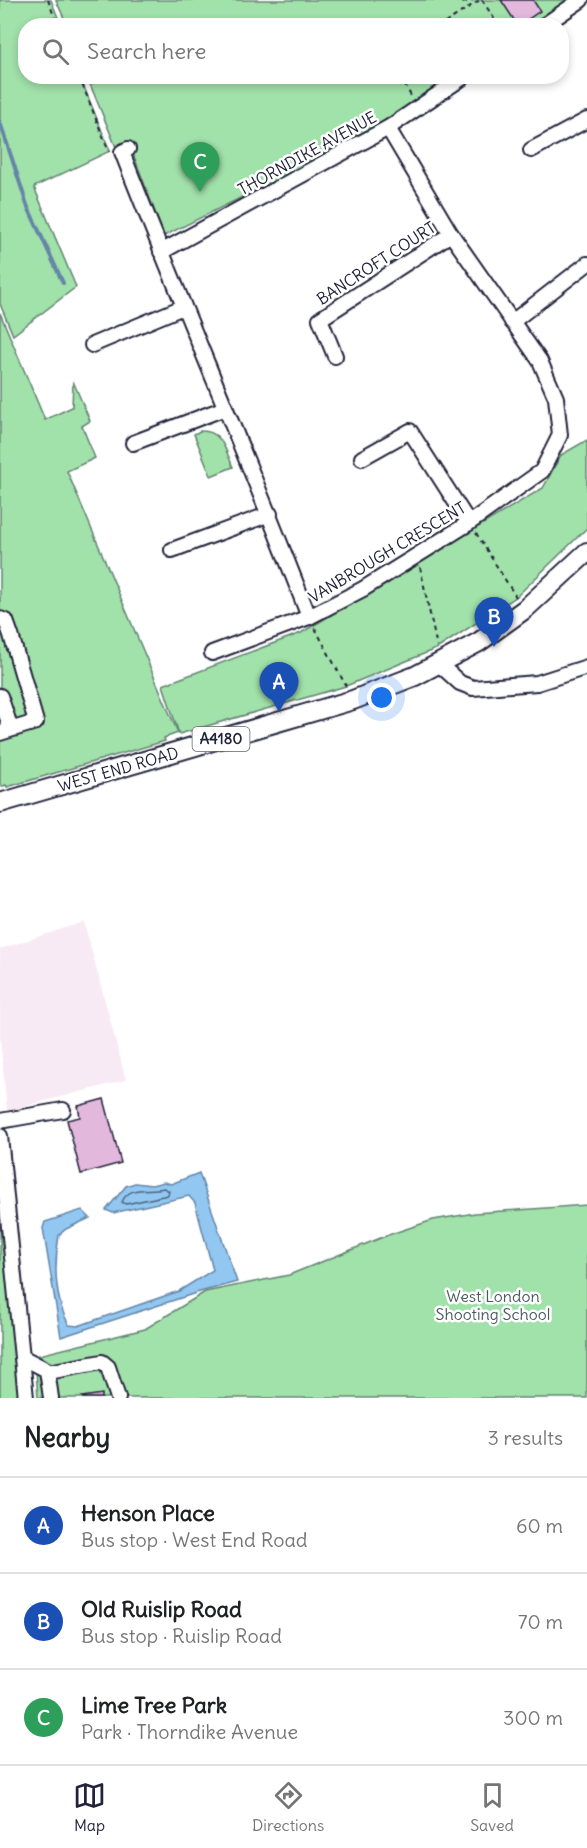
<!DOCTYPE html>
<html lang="en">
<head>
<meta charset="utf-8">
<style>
	body { margin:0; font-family:Delius,sans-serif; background:#f2f2f2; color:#202124 }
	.you { position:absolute; left:382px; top:698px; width:21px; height:21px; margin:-15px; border:4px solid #fff; border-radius:50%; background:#1a73e8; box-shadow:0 0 0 9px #1a73e833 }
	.badge { display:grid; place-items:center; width:39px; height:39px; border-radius:50%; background:#22223b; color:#fff; font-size:20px; font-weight:700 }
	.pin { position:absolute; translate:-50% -50px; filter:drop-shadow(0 2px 3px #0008) }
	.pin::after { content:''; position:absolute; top:32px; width:21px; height:18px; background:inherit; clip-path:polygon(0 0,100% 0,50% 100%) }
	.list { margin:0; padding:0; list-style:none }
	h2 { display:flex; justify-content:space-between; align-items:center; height:78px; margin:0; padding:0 24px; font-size:26px }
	h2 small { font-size:20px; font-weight:400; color:#757577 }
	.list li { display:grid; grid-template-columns:39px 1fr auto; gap:18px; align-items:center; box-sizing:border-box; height:96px; padding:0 24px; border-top:2px solid #e0e0e0 }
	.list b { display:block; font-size:22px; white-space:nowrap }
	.list p { margin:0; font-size:20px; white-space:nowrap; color:#757577 }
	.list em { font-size:20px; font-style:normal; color:#757577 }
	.icon { flex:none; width:33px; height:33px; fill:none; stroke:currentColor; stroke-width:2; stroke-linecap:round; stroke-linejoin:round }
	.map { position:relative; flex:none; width:587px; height:1398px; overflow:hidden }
	.search { position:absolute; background:#fff; box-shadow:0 3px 9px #0003; left:18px; right:18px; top:18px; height:66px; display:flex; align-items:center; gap:15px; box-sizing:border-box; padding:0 21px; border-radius:24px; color:#757577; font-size:22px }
	.sheet { height:366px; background:#fff }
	nav { display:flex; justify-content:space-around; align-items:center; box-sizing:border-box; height:84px; border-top:2px solid #e0e0e0; background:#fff; font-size:16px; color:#757577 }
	nav a { display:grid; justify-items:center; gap:3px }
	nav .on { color:#22223b }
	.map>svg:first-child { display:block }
	.built { fill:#f7eaf5 }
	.green { fill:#a1e1aa; stroke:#628272; stroke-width:1.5 }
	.water { fill:#91c7f0; stroke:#6585a8; stroke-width:1.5 }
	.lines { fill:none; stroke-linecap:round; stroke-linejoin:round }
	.shore { stroke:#4e6483; stroke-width:1.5 }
	.stream { stroke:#6585a8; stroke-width:4 }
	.building { fill:#e3b8dd; stroke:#22223b; stroke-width:1.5 }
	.minor-casing { stroke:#22223b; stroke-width:18 }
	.major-casing { stroke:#22223b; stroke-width:22 }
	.path { stroke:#22223b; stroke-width:2; stroke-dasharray:4.5 4.5; stroke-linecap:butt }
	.minor { stroke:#fff; stroke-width:14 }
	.major { stroke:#fff; stroke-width:18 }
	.labels { text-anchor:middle; stroke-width:5; stroke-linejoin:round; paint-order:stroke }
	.shield { fill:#fff; stroke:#646476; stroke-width:1.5 }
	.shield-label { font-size:15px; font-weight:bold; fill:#22223b }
	.street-label { font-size:16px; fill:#22223b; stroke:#fff }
	.park-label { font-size:16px; fill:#485b5c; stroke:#fff }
</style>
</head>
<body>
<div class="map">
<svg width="587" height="1398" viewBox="0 0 587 1398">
	<rect width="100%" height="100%" fill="#fff"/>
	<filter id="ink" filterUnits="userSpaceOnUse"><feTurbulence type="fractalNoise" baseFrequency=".0167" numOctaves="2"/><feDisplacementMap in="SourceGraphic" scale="12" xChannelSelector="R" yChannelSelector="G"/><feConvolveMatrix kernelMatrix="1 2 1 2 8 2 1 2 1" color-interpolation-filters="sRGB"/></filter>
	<g filter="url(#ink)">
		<path class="built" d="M84 922 126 1080 7 1111 0 1037V949Z"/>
		<g class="green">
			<path d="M0 0H51L61 25 26 26V76L80 77 110 151 34 187 76 287 13 335 0 304Z"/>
			<path d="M56 0H570L531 26 67 25Z"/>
			<path d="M87 77H455L372 132 164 236 129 143 116 147Z"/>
			<path d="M0 313 45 420 72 407 73 381 90 421 82 426 95 458 67 471 178 733 164 738 165 741 7 787 6 785 0 787Z"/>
			<path d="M200 431C222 430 225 449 233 467L211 476 194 434Z"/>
			<path d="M587 440V528L516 597 438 648 346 686 179 734 163 685 301 633 543 488 561 455Z"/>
			<path d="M0 1164 26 1398H0Z"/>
			<path d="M587 1205V1398H38L35 1356 145 1329 205 1292 289 1275 388 1235 433 1220 475 1213Z"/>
		</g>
		<path class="water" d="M199 1173 237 1282 196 1293 61 1337 43 1228 45 1222 82 1210 90 1218 66 1229 59 1235C54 1264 54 1299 69 1325L78 1326 179 1291 213 1270 195 1203 189 1196 113 1213 106 1210 126 1186 135 1183 152 1185 164 1182 171 1184Z"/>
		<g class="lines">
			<path class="shore" d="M164 1188 169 1191 168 1195 126 1204 122 1202C130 1184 148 1192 164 1188Z"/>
			<path class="stream" d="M0 122 27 205 63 283"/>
		</g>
		<g class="building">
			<path d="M501 0H533L540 11 518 26Z"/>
			<path d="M104 1099 121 1163 81 1174 67 1120 80 1117 78 1106Z"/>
			<path d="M102 1394V1398H83L82 1397Z"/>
		</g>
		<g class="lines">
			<defs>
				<g id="minor">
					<path d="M543 26 581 0"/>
					<path d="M128 149 122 152C183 308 249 461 309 617L363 589 469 523 542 471 560 435 556 398 540 361 451 234 388 128"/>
					<path d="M531 150 587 120"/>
					<path d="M161 252 388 128 465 76"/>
					<path d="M512 322 587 264"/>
					<path d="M92 345 183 307"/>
					<path d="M335 356 320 319 451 234"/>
					<path d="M133 443 225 408"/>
					<path d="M362 458 410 431 469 523"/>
					<path d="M172 550 270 514"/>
					<path d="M0 619 6 621 11 635 36 722 0 733"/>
					<path d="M212 653 309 617"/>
					<path d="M439 664 460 683 473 688 537 683 587 667"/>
					<path d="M0 696 11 729"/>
					<path d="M0 1121 63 1110"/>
					<path d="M0 1136 26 1398"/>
					<path d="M22 1357 47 1370 51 1398"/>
					<path d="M48 1372 102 1362 108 1367 118 1398"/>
				</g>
				<path id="major" d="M0 803 353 700 415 676 479 642 525 609 587 552"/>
			</defs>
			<use href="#minor" class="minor-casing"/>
			<use href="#major" class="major-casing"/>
			<g class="path">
				<path d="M48 0 58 26"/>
				<path d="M454 0 462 3 473 0"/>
				<path d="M482 0 495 20"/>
				<path d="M445 23 480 0"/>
				<path d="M480 26 485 19"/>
				<path d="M492 26V22"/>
				<path d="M79 76 109 152"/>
				<path d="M400 76 411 96"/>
				<path d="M476 533 516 597"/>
				<path d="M420 567 437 647"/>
				<path d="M315 628 346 686"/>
			</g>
			<use href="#minor" class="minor"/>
			<use href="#major" class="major"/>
		</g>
	</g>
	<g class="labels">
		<rect class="shield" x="192.5" y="727" width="57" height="24" rx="4.5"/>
		<g class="shield-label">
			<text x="221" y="744">A4180</text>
		</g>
		<g class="street-label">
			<text transform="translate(307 153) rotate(-29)" y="6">THORNDIKE AVENUE</text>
			<text transform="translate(376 263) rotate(-33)" y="6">BANCROFT COURT</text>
			<text transform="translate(387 552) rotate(-31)" y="6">VANBROUGH CRESCENT</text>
			<text transform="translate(118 769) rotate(-16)" y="6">WEST END ROAD</text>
		</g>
		<g class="park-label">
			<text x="493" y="1302">West London<tspan x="493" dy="18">Shooting School</tspan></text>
		</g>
	</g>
</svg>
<div class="you"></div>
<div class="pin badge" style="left:279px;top:712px;background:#1a4fb4">A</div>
<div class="pin badge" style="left:494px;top:647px;background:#1a4fb4">B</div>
<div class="pin badge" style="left:200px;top:192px;background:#2e9e5b">C</div>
<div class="search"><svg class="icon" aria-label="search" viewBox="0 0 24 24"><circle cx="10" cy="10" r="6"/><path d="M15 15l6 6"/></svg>Search here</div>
</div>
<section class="sheet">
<h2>Nearby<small>3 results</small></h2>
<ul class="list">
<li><span class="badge" style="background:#1a4fb4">A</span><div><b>Henson Place</b><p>Bus stop · West End Road</p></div><em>60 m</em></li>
<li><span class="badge" style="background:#1a4fb4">B</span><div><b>Old Ruislip Road</b><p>Bus stop · Ruislip Road</p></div><em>70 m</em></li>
<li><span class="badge" style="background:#2e9e5b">C</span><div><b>Lime Tree Park</b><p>Park · Thorndike Avenue</p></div><em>300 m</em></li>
</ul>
</section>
<nav>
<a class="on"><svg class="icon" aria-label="map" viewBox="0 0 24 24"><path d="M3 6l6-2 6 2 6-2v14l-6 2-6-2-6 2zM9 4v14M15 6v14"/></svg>Map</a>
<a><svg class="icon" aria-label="directions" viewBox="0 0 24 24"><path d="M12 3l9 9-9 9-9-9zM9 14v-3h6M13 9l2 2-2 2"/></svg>Directions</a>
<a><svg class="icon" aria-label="saved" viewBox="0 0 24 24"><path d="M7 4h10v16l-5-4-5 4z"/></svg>Saved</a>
</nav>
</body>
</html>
